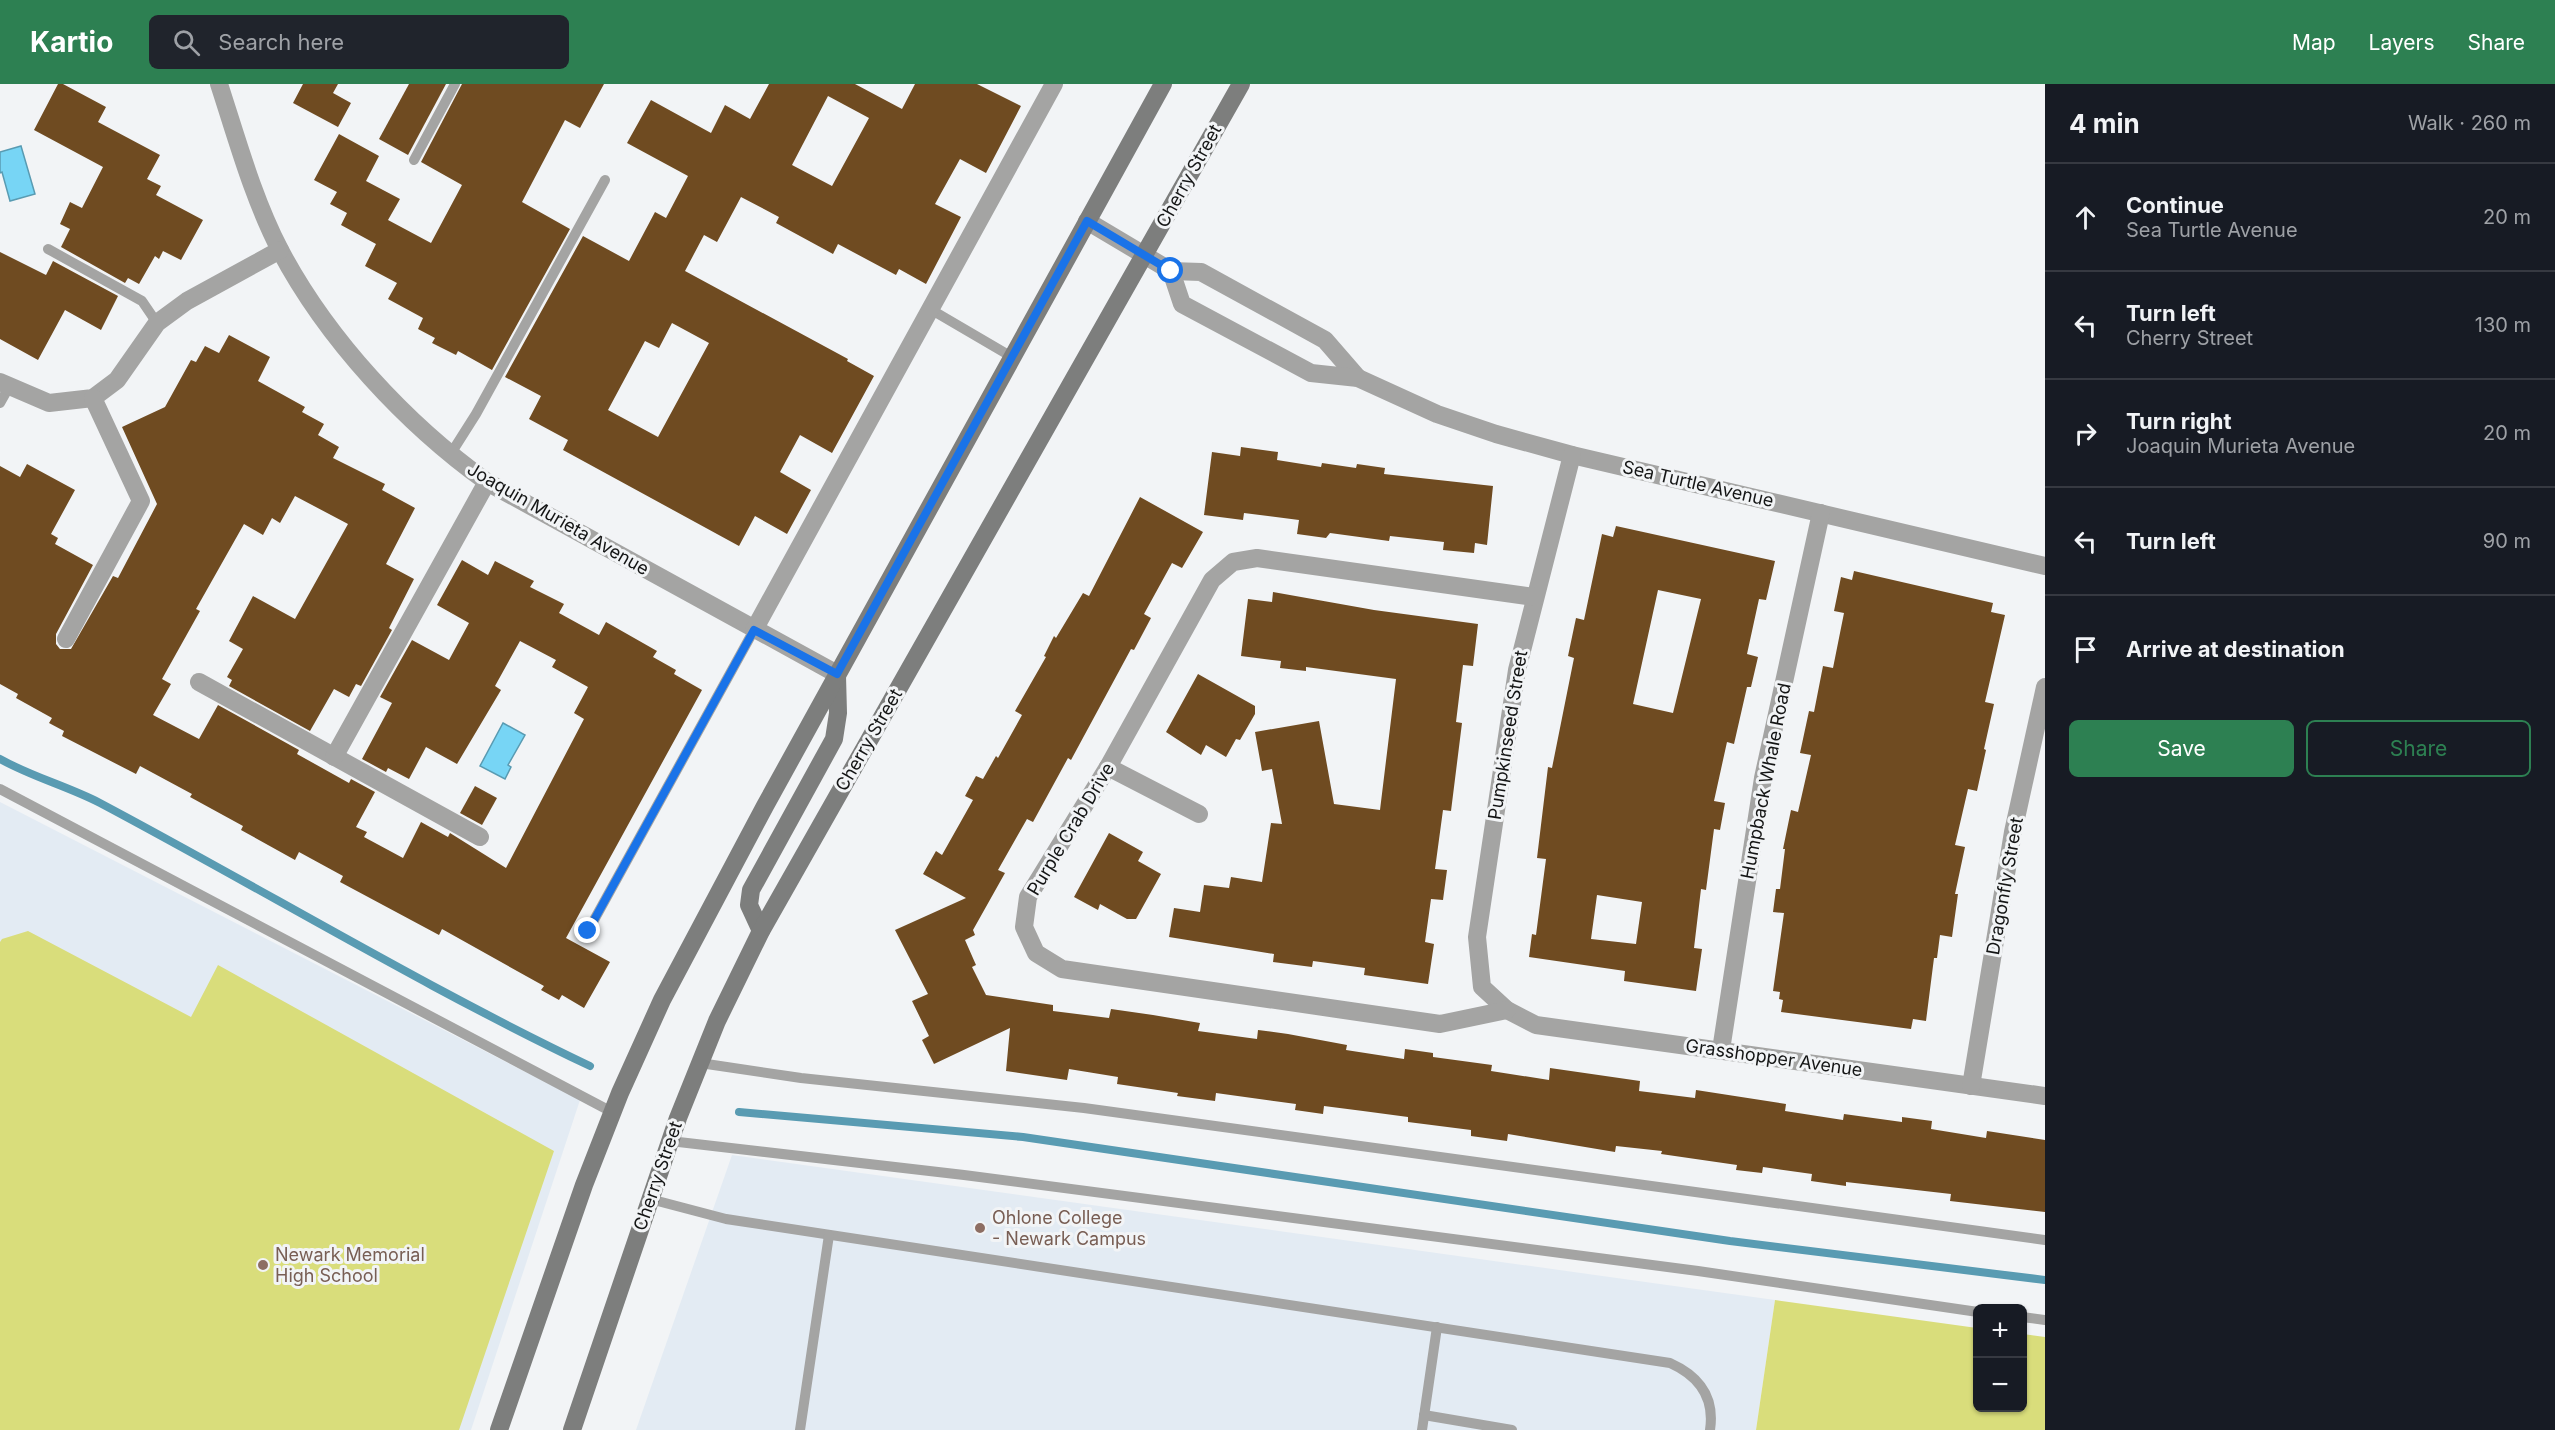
<!DOCTYPE html>
<html lang="en">
<head>
<meta charset="utf-8">
<style>
	body { margin:0; font-family:Inter,sans-serif; background:#20242c; color:#f1f3f6 }
	.controls { position:absolute; right:18px; bottom:18px; display:grid; overflow:hidden; border-radius:9px; box-shadow:0 2px 4px #0004 }
	.controls button { width:54px; height:54px; display:grid; place-items:center; padding:0; border:0; border-bottom:2px solid #363941; background:#171b24; color:#f1f3f6; font:30px sans-serif }
	.stop { position:absolute; width:18px; height:18px; margin:-14px; border:4px solid #1a73e8; border-radius:50%; background:#fff }
	.stop.end { background:#1a73e8; border-color:#fff; box-shadow:0 2px 6px #0008 }
	.list { margin:0; padding:0; list-style:none }
	h2 { display:flex; justify-content:space-between; align-items:center; height:78px; margin:0; padding:0 24px; font-size:26px }
	h2 small { font-size:20px; font-weight:400; color:#9ea1a6 }
	.list li { display:grid; grid-template-columns:39px 1fr auto; gap:18px; align-items:center; box-sizing:border-box; height:108px; padding:0 24px; border-top:2px solid #363941 }
	.list b { display:block; font-size:22px; white-space:nowrap }
	.list p { margin:0; font-size:20px; white-space:nowrap; color:#9ea1a6 }
	.list em { font-size:20px; font-style:normal; color:#9ea1a6 }
	.actions { display:flex; gap:12px; padding:18px 24px }
	.actions a { flex:1; padding:14px 0; border:2px solid #2d8052; border-radius:9px; text-align:center; font-size:21px; color:#2d8052 }
	.actions .main { background:#2d8052; color:#fff }
	.icon { flex:none; width:33px; height:33px; fill:none; stroke:currentColor; stroke-width:2; stroke-linecap:round; stroke-linejoin:round }
	.map { position:relative; flex:none; width:2045px; height:1346px; overflow:hidden }
	header { display:flex; align-items:center; gap:36px; box-sizing:border-box; height:84px; padding:0 30px; background:#2d8052; color:#fff }
	header strong { font-size:28px }
	nav { display:flex; gap:33px; margin-inline-start:auto; font-size:21px }
	.search { width:420px; height:54px; background:#20242c; display:flex; align-items:center; gap:15px; box-sizing:border-box; padding:0 21px; border-radius:9px; color:#9ea1a6; font-size:22px }
	main { display:flex }
	aside { flex:1; background:#171b24 }
	.map>svg:first-child { display:block }
	.built { fill:#e3ebf3 }
	.green { fill:#d9dd7b }
	.water { fill:#77d5f5; stroke:#599bb2; stroke-width:1.5 }
	.lines { fill:none; stroke-linecap:round; stroke-linejoin:round }
	.stream { stroke:#599bb2; stroke-width:8 }
	.building { fill:#6f4b21; fill-rule:evenodd }
	.lane { stroke:#a4a4a3; stroke-width:10 }
	.street { stroke:#a4a4a3; stroke-width:18 }
	.secondary { stroke:#7d7e7d; stroke-width:18 }
	.route { stroke:#1a73e8; stroke-width:8 }
	.education-dot { fill:#8d6e63; stroke:#f2f4f6; stroke-width:2 }
	.labels { text-anchor:middle; stroke-width:6; stroke-linejoin:round; paint-order:stroke }
	.street-label { font-size:18px; fill:#141515; stroke:#f2f4f6 }
	.education-label { font-size:18px; fill:#785e54; stroke:#f2f4f6; text-anchor:start }
</style>
</head>
<body>
<header>
<strong>Kartio</strong>
<div class="search"><svg class="icon" aria-label="search" viewBox="0 0 24 24"><circle cx="10" cy="10" r="6"/><path d="M15 15l6 6"/></svg>Search here</div>
<nav><a>Map</a><a>Layers</a><a>Share</a></nav>
</header>
<main>
<div class="map">
<svg width="2045" height="1346" viewBox="0 0 2045 1346">
	<rect width="100%" height="100%" fill="#f2f4f6"/>
	<g class="built">
		<path d="M0 718 580 1016 471 1346H0Z"/>
		<path d="M732 1071 1775 1216 1756 1346H636Z"/>
	</g>
	<g class="green">
		<path d="M28 847 191 933 218 881 554 1067 459 1346H0V858L2 855Z"/>
		<path d="M1775 1216 1977 1244 1978 1324H2022L2023 1250 2045 1253V1346H1756Z"/>
	</g>
	<g class="water">
		<path d="M21 62 35 110 10 117 2 88 0 89V68Z"/>
		<path d="M503 639 525 651 508 681 511 683 505 695 480 682Z"/>
	</g>
	<g class="lines">
		<g class="stream">
			<path d="M0 675C32 693 67 702 100 719 264 806 422 902 590 982"/>
			<path d="M739 1028 1023 1053 1730 1157 2045 1196"/>
		</g>
	</g>
	<g class="building">
		<path d="M58 0H63L106 23 98 38 160 71 147 95 161 102 156 111 203 136 181 176 163 167 159 175 155 172 139 200 128 194 125 199 61 163 70 145 60 140 70 118 82 124 103 83 34 46Z"/>
		<path d="M303 0H338L333 9 351 19 338 43 293 19Z"/>
		<path d="M409 0H446L408 71 379 55Z"/>
		<path d="M462 0H604L580 44 565 36 522 118 570 145 492 286 458 267 456 271 432 259 435 254 418 245 423 234 388 215 397 199 365 182 376 160 341 141 347 129 330 120 337 108 314 96 339 50 379 72 366 97 400 115 388 136 431 159 462 101 421 78Z"/>
		<path d="M769 0H855L902 25 915 0H977L1021 22 986 89 960 75 935 120 961 133 926 200 899 185 896 191 838 160 833 170 776 139 779 133 741 113 717 158 704 151 685 187 848 275 847 277 874 292 832 369 800 351 780 388 811 406 787 450 755 432 739 462 563 366 568 356 529 335 541 312 505 293 583 152 629 177 655 128 666 134 688 92 627 59 651 16 711 49 725 21 750 35ZM828 12 869 34 832 102 792 81ZM672 239 709 259 658 353 608 326 645 257 659 264Z"/>
		<path d="M0 168 46 191 53 177 118 212 101 246 65 226 38 276 0 255Z"/>
		<path d="M229 251 270 273 258 297 305 323 302 328 324 340 318 351 339 363 333 374 385 400 382 406 415 424 386 480 414 495 389 544 392 546 361 602 356 600 349 613 334 605 310 647 229 602 232 596 227 593 243 565 229 557 253 512 295 535 348 440 295 412 280 439 272 434 263 451 244 440 196 525 200 527 162 595 171 600 153 631 199 655 218 621 299 666 297 670 349 699 351 695 375 708 356 743 367 748 364 753 403 774 421 738 448 753 450 749 506 784 584 635 574 629 588 603 552 583 556 576 520 557 495 602 501 606 457 680 426 663 409 695 388 684 386 688 362 675 392 619 380 613 412 556 449 576 469 539 437 521 462 476 488 491 495 477 534 497 530 503 564 520 559 529 599 551 606 538 657 567 653 573 676 586 674 590 702 606 566 854 610 878 584 924 562 911 559 916 541 906 544 902 442 845 439 851 340 798 343 792 299 768 295 776 241 746 243 742 190 713 192 710 140 682 136 690 62 652 64 647 49 639 52 634 16 614 18 610 0 600V382L20 393 27 380 75 406 51 450 58 454 55 460 93 481 56 550V560L60 565H71L113 492 118 494 157 420 122 343 165 323 191 276 196 278 205 262 219 269Z"/>
		<path d="M1241 363 1278 368 1277 376 1321 383 1322 379 1356 384 1357 380 1385 384 1384 390 1493 402 1487 461 1475 459 1474 469 1443 466 1444 458 1390 452 1389 457 1330 449 1326 454 1297 450 1299 436 1244 429 1243 436 1204 431 1212 368 1240 372Z"/>
		<path d="M1140 413 1203 448 1182 484 1172 479 1144 530 1151 534 1134 566 1131 565 1071 676 1068 674 1033 738 1027 735 998 786 1005 789 973 846 975 851 965 856 976 881 972 883 986 911 1053 921V927L1109 934 1111 925 1153 931 1200 939 1198 947 1257 955 1258 946 1288 950 1347 961 1346 966 1404 975 1405 965 1433 969V973L1492 981 1491 987 1549 996 1550 984 1640 997 1639 1007 1695 1014 1696 1006 1786 1020 1785 1027 1843 1036 1844 1030 1902 1038V1033L1932 1037 1931 1045 1986 1054 1987 1047 2045 1056V1128L1950 1117 1951 1110 1846 1098V1102L1811 1097 1812 1090 1763 1083 1762 1089 1736 1086 1737 1081 1661 1070 1662 1067 1616 1062 1615 1068 1508 1050 1507 1057 1471 1052V1046L1408 1038V1033L1363 1027 1324 1022 1323 1030 1295 1026 1296 1020 1216 1009 1215 1017 1177 1012 1178 1009 1117 1000 1118 993 1069 985 1067 996 1006 987 1010 944 934 980 922 956 929 952 912 917 928 910 895 846 966 814 923 790 936 767 942 771 973 716 965 712 976 692 983 695 996 672 998 674 1022 631 1015 627 1046 573 1044 572 1054 552 1056 554 1083 509 1089 512Z"/>
		<path d="M1616 442 1775 477 1766 516 1759 515 1747 570 1758 573 1751 603H1747L1734 660 1727 658 1714 717 1725 719 1720 746 1714 745 1706 806 1701 805 1694 864 1702 865 1696 907 1624 897 1625 887 1529 873 1532 850 1536 851 1546 775 1537 774 1548 683 1552 684 1574 574 1568 572 1576 534 1584 536 1602 450 1613 453ZM1658 506 1701 515 1673 629 1633 620ZM1597 811 1642 818 1636 860 1591 855Z"/>
		<path d="M1854 487 1993 519 1991 528 2005 531 1985 618 1994 620 1984 665 1986 666 1977 707 1968 705 1955 761 1965 763 1955 810H1958L1952 853 1940 851 1937 874H1934L1926 937 1913 935 1911 945 1781 928 1783 916 1779 915 1780 908 1773 907 1784 829 1773 828 1776 805H1780L1785 765H1783L1791 726 1798 728 1811 671 1800 669 1809 627 1814 628 1823 582 1833 584 1844 529 1834 527 1841 493 1852 496Z"/>
		<path d="M1273 508 1374 526 1478 540 1473 582 1463 581 1456 638 1462 639 1451 727 1443 726 1435 785 1447 786 1443 816 1431 815 1425 858 1434 860 1428 900 1364 891 1365 884 1313 877 1312 883 1273 878 1274 870 1169 853 1174 824 1200 828 1204 801 1229 804 1231 793 1262 798 1271 739 1282 740 1272 685 1262 687 1255 648 1319 637 1334 720 1380 726 1396 595 1306 583V587L1280 584 1281 577 1241 572 1248 515 1272 518Z"/>
		<path d="M1198 590 1255 622V630L1240 656 1236 655 1226 673 1206 661 1201 671 1166 648Z"/>
		<path d="M475 702 497 714 482 741 460 729Z"/>
		<path d="M1109 749 1143 768 1138 777 1161 790 1136 835H1127L1100 820 1098 826 1074 813Z"/>
	</g>
	<g class="lines">
		<g class="lane">
			<path d="M414 76 455 0"/>
			<path d="M48 165 142 217 157 239"/>
			<path d="M930 225 1012 273"/>
			<path d="M0 319 9 303"/>
			<path d="M450 371 476 330 605 96"/>
			<path d="M0 705 612 1028"/>
			<path d="M588 847 754 546"/>
			<path d="M700 979 801 994 1084 1024 2045 1156"/>
			<path d="M670 1057 964 1091 1698 1187 1978 1228"/>
			<path d="M650 1115 726 1135 1670 1279C1699 1292 1715 1313 1710 1346"/>
			<path d="M2022 1233 2045 1236"/>
			<path d="M1424 1331 1512 1346"/>
			<path d="M800 1346 829 1151"/>
			<path d="M1422 1346 1437 1243"/>
		</g>
		<g class="street">
			<path d="M219 0C237 55 253 114 280 166 327 255 406 340 487 398L837 590"/>
			<path d="M1087 137 1171 187 1201 188 1325 256 1358 294"/>
			<path d="M1171 187 1182 220 1311 289 1358 294 1437 330 1496 350 1572 371 2045 482"/>
			<path d="M0 298 49 319 93 314 117 296 157 239 187 217 280 166"/>
			<path d="M1572 371 1517 586 1477 853 1482 903 1507 926 1536 941 2045 1012"/>
			<path d="M754 546 1054 0"/>
			<path d="M66 555 141 417 93 314"/>
			<path d="M199 598 480 753"/>
			<path d="M334 673 487 398"/>
			<path d="M1108 683 1199 730"/>
			<path d="M1507 926 1440 940 1062 885 1036 869 1024 843 1028 813 1108 683 1212 496 1233 478 1257 474 1534 513"/>
			<path d="M1721 966 1763 694 1821 429"/>
			<path d="M1971 1002 2013 748 2045 603"/>
		</g>
		<g class="secondary">
			<path d="M761 847 749 821 751 806 834 655 838 629 837 592"/>
			<path d="M499 1346 584 1101 620 1009 662 916 765 722 1163 0"/>
			<path d="M572 1346 678 1034 717 937 761 847 1241 0"/>
		</g>
	</g>
	<g class="lines">
		<path class="route" d="M588 847 754 546 837 590 1087 137 1171 187"/>
	</g>
	<g class="education-dot">
		<circle cx="980" cy="1144" r="6"/>
		<circle cx="263" cy="1181" r="6"/>
	</g>
	<g class="labels">
		<g class="street-label">
			<text transform="translate(1189 92) rotate(-61)" y="6">Cherry Street</text>
			<text transform="translate(1698 400) rotate(13)" y="6">Sea Turtle Avenue</text>
			<text transform="translate(558 435) rotate(30)" y="6">Joaquin Murieta Avenue</text>
			<text transform="translate(1508 651) rotate(-81)" y="6">Pumpkinseed Street</text>
			<text transform="translate(869 656) rotate(-60)" y="6">Cherry Street</text>
			<text transform="translate(1766 697) rotate(-79)" y="6">Humpback Whale Road</text>
			<text transform="translate(1071 745) rotate(-59)" y="6">Purple Crab Drive</text>
			<text transform="translate(2005 802) rotate(-80)" y="6">Dragonfly Street</text>
			<text transform="translate(1774 974) rotate(8)" y="6">Grasshopper Avenue</text>
			<text transform="translate(658 1092) rotate(-71)" y="6">Cherry Street</text>
		</g>
		<g class="education-label">
			<text x="992" y="1140">Ohlone College<tspan x="992" dy="21">- Newark Campus</tspan></text>
			<text x="275" y="1177">Newark Memorial<tspan x="275" dy="21">High School</tspan></text>
		</g>
	</g>
</svg>
<div class="controls">
<button>+</button>
<button>−</button>
</div>
<div class="stop" style="left:1171px;top:187px"></div>
<div class="stop end" style="left:588px;top:847px"></div>
</div>
<aside>
<h2>4 min<small>Walk · 260 m</small></h2>
<ul class="list">
<li><svg class="icon" aria-label="ahead" viewBox="0 0 24 24"><path d="M12 20V5M6 11l6-6 6 6"/></svg><div><b>Continue</b><p>Sea Turtle Avenue</p></div><em>20 m</em></li>
<li><svg class="icon" aria-label="left" viewBox="0 0 24 24"><path d="M17 20v-9H6M10 6l-5 5 5 5"/></svg><div><b>Turn left</b><p>Cherry Street</p></div><em>130 m</em></li>
<li><svg class="icon" aria-label="right" viewBox="0 0 24 24"><path d="M7 20v-9h11M14 6l5 5-5 5"/></svg><div><b>Turn right</b><p>Joaquin Murieta Avenue</p></div><em>20 m</em></li>
<li><svg class="icon" aria-label="left" viewBox="0 0 24 24"><path d="M17 20v-9H6M10 6l-5 5 5 5"/></svg><div><b>Turn left</b></div><em>90 m</em></li>
<li><svg class="icon" aria-label="arrive" viewBox="0 0 24 24"><path d="M6 21V4h12l-3 4 3 4H6"/></svg><div><b>Arrive at destination</b></div></li>
</ul>
<div class="actions"><a class="main">Save</a><a>Share</a></div>
</aside>
</main>
</body>
</html>
